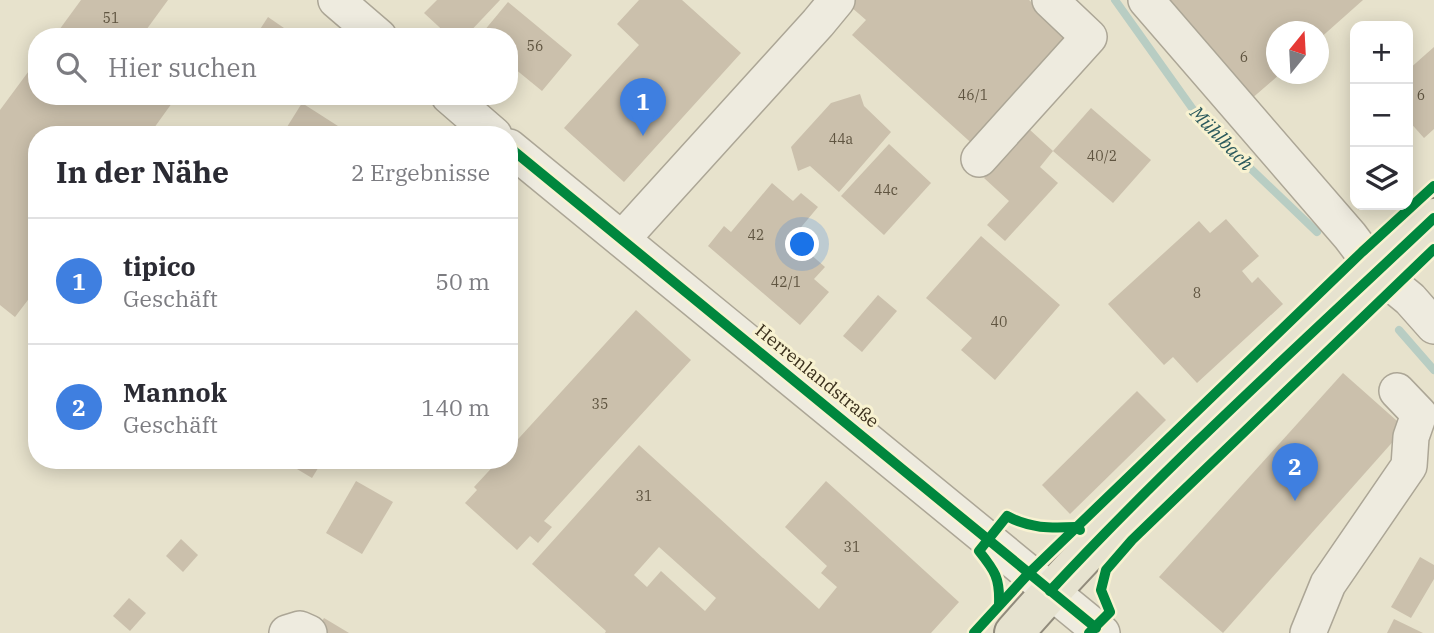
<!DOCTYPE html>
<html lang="de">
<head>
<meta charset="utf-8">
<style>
	body { margin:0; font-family:"IBM Plex Serif",serif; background:#f7f7f7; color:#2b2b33 }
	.controls { position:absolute; right:21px; top:21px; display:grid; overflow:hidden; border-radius:14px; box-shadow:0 4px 18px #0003 }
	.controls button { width:63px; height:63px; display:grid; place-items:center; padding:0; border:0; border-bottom:2px solid #e1e1e2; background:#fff; color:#2b2b33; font:35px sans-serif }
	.compass { position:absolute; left:1266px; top:21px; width:63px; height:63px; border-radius:50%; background:#fff; box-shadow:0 4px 18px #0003; rotate:18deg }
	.you { position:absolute; left:803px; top:245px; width:24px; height:24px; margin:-18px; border:5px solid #fff; border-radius:50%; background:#1a73e8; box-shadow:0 0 0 10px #1a73e833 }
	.badge { display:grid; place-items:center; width:46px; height:46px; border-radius:50%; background:#db2777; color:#fff; font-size:23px; font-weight:700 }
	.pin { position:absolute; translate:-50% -58px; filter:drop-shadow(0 2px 4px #0008) }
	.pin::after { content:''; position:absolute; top:37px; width:24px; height:21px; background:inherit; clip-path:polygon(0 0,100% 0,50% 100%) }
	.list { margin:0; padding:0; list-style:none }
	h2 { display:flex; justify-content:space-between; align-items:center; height:91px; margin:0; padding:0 28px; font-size:30px }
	h2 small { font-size:23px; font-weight:400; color:#7c7c81 }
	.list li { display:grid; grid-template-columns:46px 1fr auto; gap:21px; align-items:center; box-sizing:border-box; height:126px; padding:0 28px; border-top:2px solid #e1e1e2 }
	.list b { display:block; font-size:26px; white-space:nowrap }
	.list p { margin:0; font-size:23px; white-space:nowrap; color:#7c7c81 }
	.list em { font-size:23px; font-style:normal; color:#7c7c81 }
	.icon { flex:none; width:38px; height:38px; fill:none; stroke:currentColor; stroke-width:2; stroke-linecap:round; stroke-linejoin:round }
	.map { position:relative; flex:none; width:1434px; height:633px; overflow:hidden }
	.search { position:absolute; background:#fff; box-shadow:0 4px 18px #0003; left:28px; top:28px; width:490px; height:77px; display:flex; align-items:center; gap:18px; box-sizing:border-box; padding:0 24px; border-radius:28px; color:#7c7c81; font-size:26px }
	.panel { position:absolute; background:#fff; box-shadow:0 4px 18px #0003; left:28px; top:126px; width:490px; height:343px; border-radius:28px }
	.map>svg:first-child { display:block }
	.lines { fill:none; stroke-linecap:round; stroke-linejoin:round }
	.stream { stroke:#b8cdc3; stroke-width:8 }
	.building { fill:#cbc0ac; fill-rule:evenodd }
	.minor-casing { stroke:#aca696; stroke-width:38 }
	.major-casing { stroke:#918b7c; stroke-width:42 }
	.minor { stroke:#eeebdf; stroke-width:35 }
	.major { stroke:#e6e2cf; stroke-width:38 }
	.cycleway-casing { stroke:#f8f2d1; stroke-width:15 }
	.cycleway { stroke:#00873e; stroke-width:10 }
	.labels { text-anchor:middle; stroke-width:6; stroke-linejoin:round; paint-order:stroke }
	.number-label { font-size:14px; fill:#5f5440 }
	.street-label { font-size:18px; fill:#3b301c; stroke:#f8f2d1 }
	.water-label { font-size:19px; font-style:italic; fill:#2a595c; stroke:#f8f2d1 }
</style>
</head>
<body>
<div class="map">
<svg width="1434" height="633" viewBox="0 0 1434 633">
	<rect width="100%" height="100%" fill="#e7e2cc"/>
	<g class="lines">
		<g class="stream">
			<path d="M1115 0 1202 122 1317 232"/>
			<path d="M1399 330 1434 370"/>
		</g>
	</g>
	<g class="building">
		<path d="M81 0H168L141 37H54Z"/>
		<path d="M437 0H500L465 37H450L424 13Z"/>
		<path d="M639 0H682L741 53 624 182 564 128 639 45 617 24Z"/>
		<path d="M843 0H1029L1075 42 978 149 852 35 866 20Z"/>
		<path d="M1161 0H1363L1318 40V32H1276V74H1280L1250 100Z"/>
		<path d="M508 2 572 55 542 91 509 64V37H479Z"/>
		<path d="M268 17 297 37H255Z"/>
		<path d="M1434 47V129L1424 138 1408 120V70Z"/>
		<path d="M37 60V96H177L149 135H37V288L15 317 0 305V110Z"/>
		<path d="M860 94 864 106 891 132 839 192 810 166 798 171 791 147 831 103Z"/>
		<path d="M259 96H275L270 104Z"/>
		<path d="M302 103 352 135H282Z"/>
		<path d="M1091 108 1151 160 1113 203 1053 151Z"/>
		<path d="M1029 129 1053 151 1040 167 1058 183 1005 241 987 225 1009 201 984 178Z"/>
		<path d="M889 144 931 183 884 235 841 196Z"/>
		<path d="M772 183 793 201 801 193 818 207 792 238 825 267 814 279 829 292 800 325 708 246 724 226 731 232Z"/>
		<path d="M1226 219 1259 256 1242 271 1252 283 1258 277 1283 304 1197 383 1173 357 1164 365 1108 304 1199 221 1210 233Z"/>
		<path d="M981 236 1060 305 995 380 961 350 972 338 926 298Z"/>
		<path d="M878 295 897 311 862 352 843 336Z"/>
		<path d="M636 310 691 360 544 521 552 527 538 543 530 536 517 550 465 503 477 490 474 487 499 460H509V449Z"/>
		<path d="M1343 373 1405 428 1223 633 1159 577Z"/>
		<path d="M1137 391 1166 420 1070 514 1042 485Z"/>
		<path d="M639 445 819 609 837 587 821 573 827 566 785 527 826 481 959 602 931 633H605L606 631 532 564ZM659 547 716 598 705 611 661 571 647 587 634 575Z"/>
		<path d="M282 460H323L312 478Z"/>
		<path d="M356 481 393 502 362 554 326 533Z"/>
		<path d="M181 539 198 555 183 572 166 556Z"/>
		<path d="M1420 557 1434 565V579L1411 618 1391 607Z"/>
		<path d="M129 598 146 613 130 631 113 616Z"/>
		<path d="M324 618 349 633H315Z"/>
		<path d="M1394 619 1423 633H1387Z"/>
	</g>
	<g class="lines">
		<defs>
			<g id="minor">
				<path d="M336 0 379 37"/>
				<path d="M1146 0 1350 236 1377 272 1410 299 1434 326"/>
				<path d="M449 96 494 135"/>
				<path d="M509 147 1102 633"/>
				<path d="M979 159 1089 37 1050 0"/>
				<path d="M622 239 818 23 837 0"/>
				<path d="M287 633 300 629 309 633"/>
				<path d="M1308 633 1328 584 1409 466 1411 437 1419 414 1397 391"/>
			</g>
			<path id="major" d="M1014 633C1143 485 1291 353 1434 218"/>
		</defs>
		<use href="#minor" class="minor-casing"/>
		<use href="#major" class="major-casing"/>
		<use href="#minor" class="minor"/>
		<use href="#major" class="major"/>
		<defs>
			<g id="cycleway">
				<path d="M509 147 1096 628"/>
				<path d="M1050 591C1172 460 1304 341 1434 218"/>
				<path d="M999 604C1000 578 995 571 979 551L1007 516C1031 529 1050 528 1077 527L1080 530"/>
				<path d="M974 633 1029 573 1362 252 1434 186"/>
				<path d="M1089 633 1110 612 1101 590 1106 570 1132 540 1434 249"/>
			</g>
		</defs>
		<use href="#cycleway" class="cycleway-casing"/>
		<use href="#cycleway" class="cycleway"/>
	</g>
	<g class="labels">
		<g class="number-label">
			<text x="111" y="23">51</text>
			<text x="535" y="51">56</text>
			<text x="1244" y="62">6</text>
			<text x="973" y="100">46/1</text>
			<text x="1421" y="100">6</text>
			<text x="841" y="144">44a</text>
			<text x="1102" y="161">40/2</text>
			<text x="886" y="195">44c</text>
			<text x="756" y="240">42</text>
			<text x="786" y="287">42/1</text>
			<text x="1197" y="298">8</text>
			<text x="999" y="327">40</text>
			<text x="600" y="409">35</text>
			<text x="644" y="501">31</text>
			<text x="852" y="552">31</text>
		</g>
		<g class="street-label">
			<text transform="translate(817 376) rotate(39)" y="6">Herrenlandstraße</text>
		</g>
		<g class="water-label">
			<text transform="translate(1222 138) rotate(46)" y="7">Mühlbach</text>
		</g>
	</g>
</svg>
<div class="controls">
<button>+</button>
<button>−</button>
<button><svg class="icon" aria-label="layers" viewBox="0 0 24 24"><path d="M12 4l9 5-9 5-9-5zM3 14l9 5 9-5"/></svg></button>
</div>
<svg class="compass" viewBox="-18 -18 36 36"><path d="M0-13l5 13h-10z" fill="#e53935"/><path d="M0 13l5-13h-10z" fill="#7c7c81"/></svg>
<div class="you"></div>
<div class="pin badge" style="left:643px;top:136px;background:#3f7fe0">1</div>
<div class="pin badge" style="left:1295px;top:501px;background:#3f7fe0">2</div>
<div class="search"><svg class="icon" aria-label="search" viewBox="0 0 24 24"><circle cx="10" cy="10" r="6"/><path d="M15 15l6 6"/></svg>Hier suchen</div>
<section class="panel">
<h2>In der Nähe<small>2 Ergebnisse</small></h2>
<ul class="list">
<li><span class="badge" style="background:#3f7fe0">1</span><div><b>tipico</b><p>Geschäft</p></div><em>50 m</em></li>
<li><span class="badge" style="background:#3f7fe0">2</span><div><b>Mannok</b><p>Geschäft</p></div><em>140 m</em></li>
</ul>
</section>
</div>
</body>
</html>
